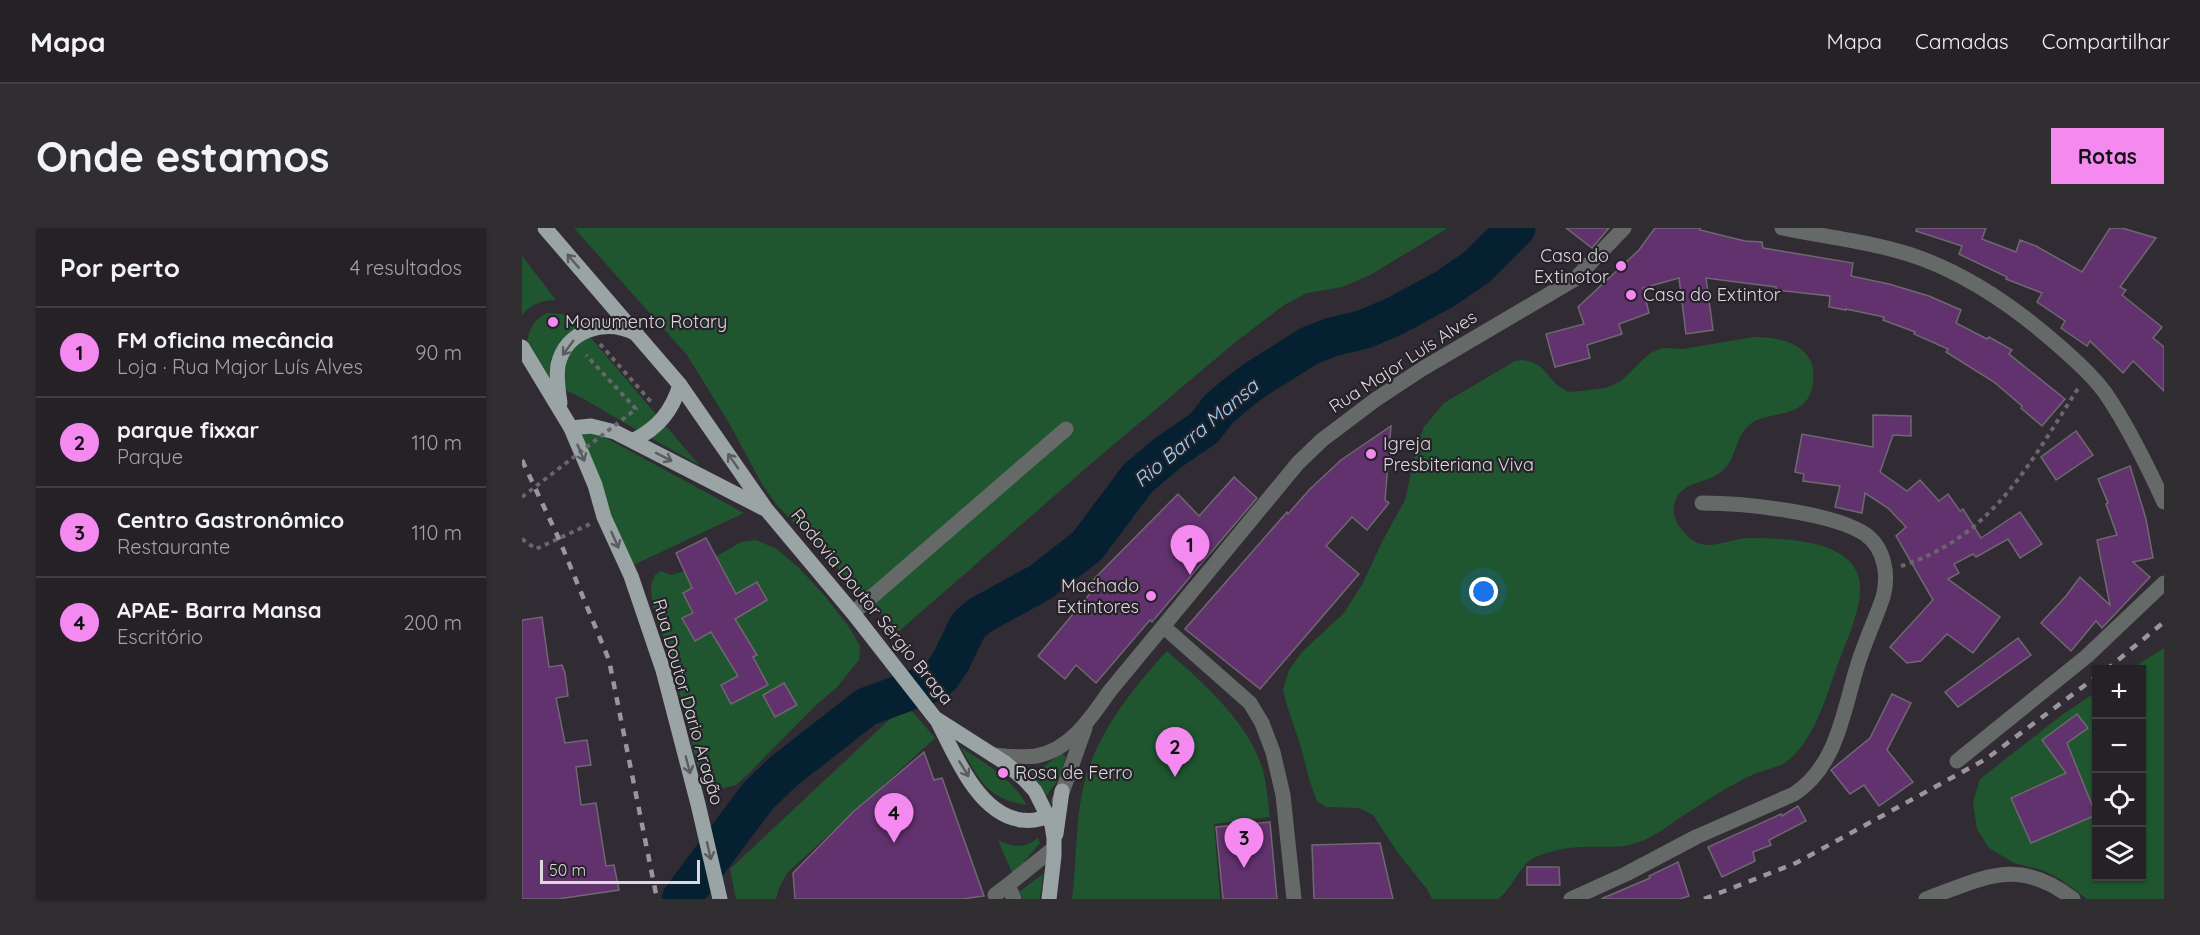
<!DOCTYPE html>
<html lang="pt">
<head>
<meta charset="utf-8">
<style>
	body { margin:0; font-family:Quicksand,sans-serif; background:#312e32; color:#f1f3f6 }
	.controls { position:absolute; right:18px; bottom:18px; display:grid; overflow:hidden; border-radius:0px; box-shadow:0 2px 4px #0004 }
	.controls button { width:54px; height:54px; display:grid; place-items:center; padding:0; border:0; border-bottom:2px solid #423e43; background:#252126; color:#f1f3f6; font:30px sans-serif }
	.scale { position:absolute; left:18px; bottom:15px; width:160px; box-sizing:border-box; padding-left:6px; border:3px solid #dcd9dd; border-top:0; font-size:16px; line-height:21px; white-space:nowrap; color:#dcd9dd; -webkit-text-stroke:4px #272229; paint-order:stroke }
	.you { position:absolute; left:962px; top:364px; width:21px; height:21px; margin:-15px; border:4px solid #fff; border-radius:50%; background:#1a73e8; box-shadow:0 0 0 9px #1a73e833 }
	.badge { display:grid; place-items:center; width:39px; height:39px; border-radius:50%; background:#f489f0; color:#111; font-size:20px; font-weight:700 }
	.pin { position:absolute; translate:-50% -50px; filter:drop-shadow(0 2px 3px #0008) }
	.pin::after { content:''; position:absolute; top:32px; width:21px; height:18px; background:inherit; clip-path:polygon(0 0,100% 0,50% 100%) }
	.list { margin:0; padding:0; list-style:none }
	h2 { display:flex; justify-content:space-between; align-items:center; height:78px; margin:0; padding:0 24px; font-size:26px }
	h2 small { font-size:20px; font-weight:400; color:#a3a3a7 }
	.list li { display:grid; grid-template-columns:39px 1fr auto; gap:18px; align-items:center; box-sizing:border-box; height:90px; padding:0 24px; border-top:2px solid #423e43 }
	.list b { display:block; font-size:22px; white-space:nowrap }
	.list p { margin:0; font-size:20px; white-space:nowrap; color:#a3a3a7 }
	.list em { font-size:20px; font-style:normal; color:#a3a3a7 }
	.icon { flex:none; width:33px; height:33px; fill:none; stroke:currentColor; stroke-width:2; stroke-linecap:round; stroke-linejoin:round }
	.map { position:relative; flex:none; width:1642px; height:671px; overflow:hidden; border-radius:0px }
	header { display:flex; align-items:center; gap:36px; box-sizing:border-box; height:84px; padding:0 30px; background:#252126; border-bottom:2px solid #423e43 }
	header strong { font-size:28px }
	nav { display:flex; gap:33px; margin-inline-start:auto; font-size:21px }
	.intro { display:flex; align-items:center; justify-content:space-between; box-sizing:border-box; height:144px; padding:0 36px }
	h1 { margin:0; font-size:42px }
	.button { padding:15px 27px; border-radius:0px; background:#f489f0; color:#111; font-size:21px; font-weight:700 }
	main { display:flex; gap:36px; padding:0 36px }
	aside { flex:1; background:#252126; border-radius:0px; box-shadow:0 2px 4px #0004 }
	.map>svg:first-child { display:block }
	.green { fill:#1f562f }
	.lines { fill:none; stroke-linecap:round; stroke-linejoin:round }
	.river { stroke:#052131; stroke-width:39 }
	.building { fill:#62326f; stroke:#6e6870; stroke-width:1.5 }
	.path { stroke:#6a666c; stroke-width:4; stroke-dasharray:4.5 4.5; stroke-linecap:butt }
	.minor { stroke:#656a69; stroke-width:15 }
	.major { stroke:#9aa4a4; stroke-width:15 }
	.rail { stroke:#9a969b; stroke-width:4.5; stroke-dasharray:8 8; stroke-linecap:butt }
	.path-bridge { stroke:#6a666c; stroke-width:4; stroke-dasharray:4.5 4.5; stroke-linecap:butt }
	.oneway { stroke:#5b5c60 }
	.poi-dot { fill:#f489f0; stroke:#272229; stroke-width:2 }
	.labels { text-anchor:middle; stroke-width:4.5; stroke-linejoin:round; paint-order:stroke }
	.poi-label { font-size:18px; fill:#dcd9dd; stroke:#272229; text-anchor:start }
	.street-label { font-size:18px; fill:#dcd9dd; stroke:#272229 }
	.water-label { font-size:20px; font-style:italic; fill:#98d6ff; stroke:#272229 }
</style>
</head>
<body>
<header>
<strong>Mapa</strong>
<nav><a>Mapa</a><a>Camadas</a><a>Compartilhar</a></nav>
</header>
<div class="intro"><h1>Onde estamos</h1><a class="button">Rotas</a></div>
<main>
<aside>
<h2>Por perto<small>4 resultados</small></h2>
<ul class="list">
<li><span class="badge">1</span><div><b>FM oficina mecância</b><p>Loja · Rua Major Luís Alves</p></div><em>90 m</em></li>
<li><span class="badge">2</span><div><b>parque fixxar</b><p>Parque</p></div><em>110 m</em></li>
<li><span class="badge">3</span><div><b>Centro Gastronômico</b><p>Restaurante</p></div><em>110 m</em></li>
<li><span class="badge">4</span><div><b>APAE- Barra Mansa</b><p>Escritório</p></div><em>200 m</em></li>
</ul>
</aside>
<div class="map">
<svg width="1642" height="671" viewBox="0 0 1642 671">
	<rect width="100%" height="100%" fill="#312c33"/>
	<g class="green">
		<path d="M52 0H926L848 47 820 59 785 65 762 77 716 112 578 228 376 404 254 276 240 256 207 195 165 127Z"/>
		<path d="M0 28 34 72C20 72 9 76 0 87Z"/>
		<path d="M25 85 41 86 57 96 177 237C138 215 99 193 60 170 48 164 30 157 20 147 0 126 0 98 25 85Z"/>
		<path d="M1231 109C1252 110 1274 111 1287 130 1292 138 1292 146 1291 155 1286 195 1243 180 1226 198 1213 210 1214 232 1200 243 1186 256 1161 252 1153 273 1150 282 1152 290 1157 298 1180 331 1199 311 1228 310 1259 310 1324 311 1336 347 1344 370 1327 407 1319 428 1305 463 1297 504 1268 531 1258 540 1242 541 1230 547 1206 558 1184 573 1162 587 1144 599 1129 612 1107 617 1092 620 1075 618 1060 619 1046 619 1027 623 1014 629 997 636 992 659 976 671H910L905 661 876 625 851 587 837 580 804 579 795 573 788 554 778 516 765 478 761 462 767 442 780 424 822 385 841 355 860 314 883 272 895 218 902 199 922 175 993 133 1001 132 1010 134 1019 139 1035 157 1046 164 1059 163 1084 160 1099 153 1128 125 1141 120 1161 121Z"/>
		<path d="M38 185 222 285 107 339Z"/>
		<path d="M234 312 255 321 276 339 302 367 327 399 338 418 337 432 315 459 292 479 228 544 214 557 202 560 184 552 176 540 154 450 130 375 129 357 133 347 139 343 149 347 163 343 195 328 219 314Z"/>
		<path d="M1642 420V671H1565L1538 651 1520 642 1492 635 1467 620 1455 601 1451 574 1458 551 1540 487 1574 464V648H1620V442L1609 441Z"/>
		<path d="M645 423C680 454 728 495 741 543 745 558 746 574 748 589L692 596 698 671H550C555 633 553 593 562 556 575 505 610 461 645 423Z"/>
		<path d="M384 476 413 510 265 645 257 660 254 671H214L208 641Z"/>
		<path d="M438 519C464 535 489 550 505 577 463 570 459 553 438 519Z"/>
		<path d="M540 525 544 529 536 552 522 571 503 545 521 539Z"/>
		<path d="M516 610 518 615 491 647 476 612C491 620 503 620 516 610Z"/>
		<path d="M521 646 518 671H501L497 664Z"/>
	</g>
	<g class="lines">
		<path class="river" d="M159 671 236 568 262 543 344 479 409 455 419 448 429 433 446 398 457 388 519 354 565 318 616 250 647 224 682 200 697 181 713 167 733 152 787 118 810 109 843 101 873 88 923 61 955 39 994 0"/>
	</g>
	<g class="building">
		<path d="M1044 0H1087L1070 20Z"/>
		<path d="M1133 0H1178V2L1223 13 1240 14 1241 20 1331 35 1329 48 1367 56 1407 68 1439 82 1434 95 1465 111 1467 109 1490 122 1487 126 1543 171 1520 198 1499 180 1500 178 1472 154 1424 124 1426 121 1392 106 1393 104 1361 92 1362 89 1324 81V82L1307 79 1308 68 1254 62V59L1184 50 1191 102 1164 106 1157 50 1121 60 1127 85 1097 96 1100 106 1065 117 1068 130 1033 139 1024 106 1062 96 1056 79 1117 22Z"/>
		<path d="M1395 0H1464L1460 11 1494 24 1498 12 1514 18 1560 44 1588 0H1600L1634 10 1598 59 1604 62 1600 67 1640 99 1631 110 1642 119V163L1611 133 1601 145 1568 113 1565 118 1539 100 1543 93 1515 74 1520 65 1484 51 1485 49 1437 26 1440 18 1394 3Z"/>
		<path d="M1351 187 1389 188V208L1371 207 1358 244 1385 263 1398 252 1417 273 1426 266 1438 283 1441 281 1459 310 1498 284 1520 316 1498 330 1486 311 1454 329 1451 326 1432 336 1437 345 1426 351 1478 389 1451 425 1425 406 1399 433 1385 435 1368 419 1411 372 1374 308 1384 299 1366 280 1343 265 1340 285 1313 279 1318 258 1281 253 1282 246 1273 244 1280 206 1351 219Z"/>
		<path d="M869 198 863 272 867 275 845 302 830 289 804 318 837 346 738 461 663 401 765 284 766 286 788 261 819 232Z"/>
		<path d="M1554 203 1571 227 1534 252 1519 229Z"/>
		<path d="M1608 238 1624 291 1631 330 1611 334 1628 349 1580 400 1574 393 1549 423 1519 395 1544 368 1558 349 1588 377 1575 312 1595 307 1584 276 1586 275 1576 251Z"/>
		<path d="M712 249 735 270 630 394 628 392 574 455 554 437 543 451 516 428 572 361 567 356 656 266 677 288Z"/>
		<path d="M184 310 214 366 235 354 245 372 213 391 235 427 231 429 246 457 209 476 199 457 216 448 189 404 173 413 160 390 171 385 161 365 170 360 154 325Z"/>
		<path d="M20 389 27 439 40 437 43 445 46 468 34 470 43 515 65 512 69 537 54 539 59 577 74 575 84 638 92 637 97 662 36 671H0V392Z"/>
		<path d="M1496 410 1509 427 1436 479 1423 464Z"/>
		<path d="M262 455 275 477 253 489 241 467Z"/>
		<path d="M1370 466 1389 475 1365 522 1391 554 1357 578 1342 557 1328 566 1309 542 1348 510Z"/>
		<path d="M1555 486 1566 500 1545 515 1574 587 1509 615 1489 570 1544 545 1520 512Z"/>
		<path d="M402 524 412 552 420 550 462 668 441 671H273L271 645 331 584Z"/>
		<path d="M1276 578 1284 593 1247 612 1249 617 1231 624 1233 633 1200 649 1186 619 1259 586 1260 588Z"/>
		<path d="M748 594 755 671H701L694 599Z"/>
		<path d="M858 615 871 671H792L790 617Z"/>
		<path d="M1156 634 1167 668 1158 671H1079L1128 650 1127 648Z"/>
		<path d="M1005 639H1037L1038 657H1005Z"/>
	</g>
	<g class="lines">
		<g class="path">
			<path d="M78 116 130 175"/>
			<path d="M0 311 14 321 68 296"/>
			<path d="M1379 338C1472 308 1507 236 1557 159"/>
		</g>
		<g class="minor">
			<path d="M1260 0C1304 9 1357 15 1398 30 1450 49 1495 81 1536 117 1553 132 1571 148 1584 166 1607 200 1625 237 1642 274"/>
			<path d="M331 385 544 201"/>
			<path d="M642 399 728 475 740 495 751 524 761 567 772 671"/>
			<path d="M471 527C485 528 500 530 514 528 548 522 569 490 587 464L776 235 800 212 853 172 900 141 1053 51 1102 0"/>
			<path d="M1435 533 1565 428 1642 355"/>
			<path d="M537 573 563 500"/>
			<path d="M473 667 486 657"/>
			<path d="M492 671 486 657 532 620"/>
			<path d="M1049 671 1104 646 1174 609 1272 566C1315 538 1321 484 1335 439 1342 415 1353 393 1361 369 1367 348 1363 320 1343 306 1309 284 1221 275 1180 275"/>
			<path d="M1404 671C1462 650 1496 628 1551 671"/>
		</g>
		<g class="major">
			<path d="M23 0 158 157 244 281 331 385 413 490 482 534 502 551 513 563 530 597 532 610V628L527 671"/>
			<path d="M0 119 49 200 73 257 82 289 109 348 141 442 176 576 198 671"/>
			<path d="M38 175C36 162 34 150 36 137 44 102 83 90 113 105"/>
			<path d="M49 200 69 198 93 204 241 280"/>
			<path d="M112 212C136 200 150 183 158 157"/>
			<path d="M415 492C433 527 456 586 499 592 508 593 518 593 525 587"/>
			<path d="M534 606 540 563"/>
		</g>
		<g class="rail">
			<path d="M0 232 37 311 87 432 135 671"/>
			<path d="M1584 442 1642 394"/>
			<path d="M1182 671 1274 635 1464 531 1574 449"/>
		</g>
		<path class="path-bridge" d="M0 269 114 181 64 127"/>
	</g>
	<defs><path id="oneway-shaft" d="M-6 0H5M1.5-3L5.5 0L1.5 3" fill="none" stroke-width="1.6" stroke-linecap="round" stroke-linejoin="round" transform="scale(1.5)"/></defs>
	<g class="oneway">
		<use href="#oneway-shaft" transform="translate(51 33) rotate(-131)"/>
		<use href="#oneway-shaft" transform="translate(46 120) rotate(126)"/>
		<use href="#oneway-shaft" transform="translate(59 225) rotate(67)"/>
		<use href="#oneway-shaft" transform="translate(142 229) rotate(27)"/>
		<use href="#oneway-shaft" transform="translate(211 233) rotate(-125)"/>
		<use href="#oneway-shaft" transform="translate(93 312) rotate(66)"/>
		<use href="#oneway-shaft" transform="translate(166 537) rotate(75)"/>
		<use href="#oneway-shaft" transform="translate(442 541) rotate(59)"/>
		<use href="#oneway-shaft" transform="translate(187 623) rotate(77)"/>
	</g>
	<g class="poi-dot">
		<circle cx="1099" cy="38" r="6"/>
		<circle cx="1109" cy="67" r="6"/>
		<circle cx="31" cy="94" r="6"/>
		<circle cx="849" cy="226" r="6"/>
		<circle cx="629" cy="368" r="6"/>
		<circle cx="481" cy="545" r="6"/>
	</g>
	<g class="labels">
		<g class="poi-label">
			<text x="1087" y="34" text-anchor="end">Casa do<tspan x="1087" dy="21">Extinotor</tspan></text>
			<text x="1121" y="73">Casa do Extintor</text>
			<text x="43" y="100">Monumento Rotary</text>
			<text x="861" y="222">Igreja<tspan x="861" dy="21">Presbiteriana Viva</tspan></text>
			<text x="617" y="364" text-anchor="end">Machado<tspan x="617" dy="21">Extintores</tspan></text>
			<text x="493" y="551">Rosa de Ferro</text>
		</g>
		<g class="street-label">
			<text transform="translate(881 134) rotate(-33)" y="6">Rua Major Luís Alves</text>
			<text transform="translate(350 379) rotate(51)" y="6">Rodovia Doutor Sérgio Braga</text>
			<text transform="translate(166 474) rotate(74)" y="6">Rua Doutor Dario Aragão</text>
		</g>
		<g class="water-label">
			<text transform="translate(674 205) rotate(-40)" y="7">Rio Barra Mansa</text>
		</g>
	</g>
</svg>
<div class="controls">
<button>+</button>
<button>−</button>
<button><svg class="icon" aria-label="locate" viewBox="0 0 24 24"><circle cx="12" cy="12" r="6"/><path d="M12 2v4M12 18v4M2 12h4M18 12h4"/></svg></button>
<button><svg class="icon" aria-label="layers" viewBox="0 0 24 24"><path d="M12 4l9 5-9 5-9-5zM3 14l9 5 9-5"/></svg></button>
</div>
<div class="scale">50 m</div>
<div class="you"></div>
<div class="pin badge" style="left:668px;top:347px">1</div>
<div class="pin badge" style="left:653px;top:549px">2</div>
<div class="pin badge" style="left:722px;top:640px">3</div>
<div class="pin badge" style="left:372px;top:615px">4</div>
</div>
</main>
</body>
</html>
